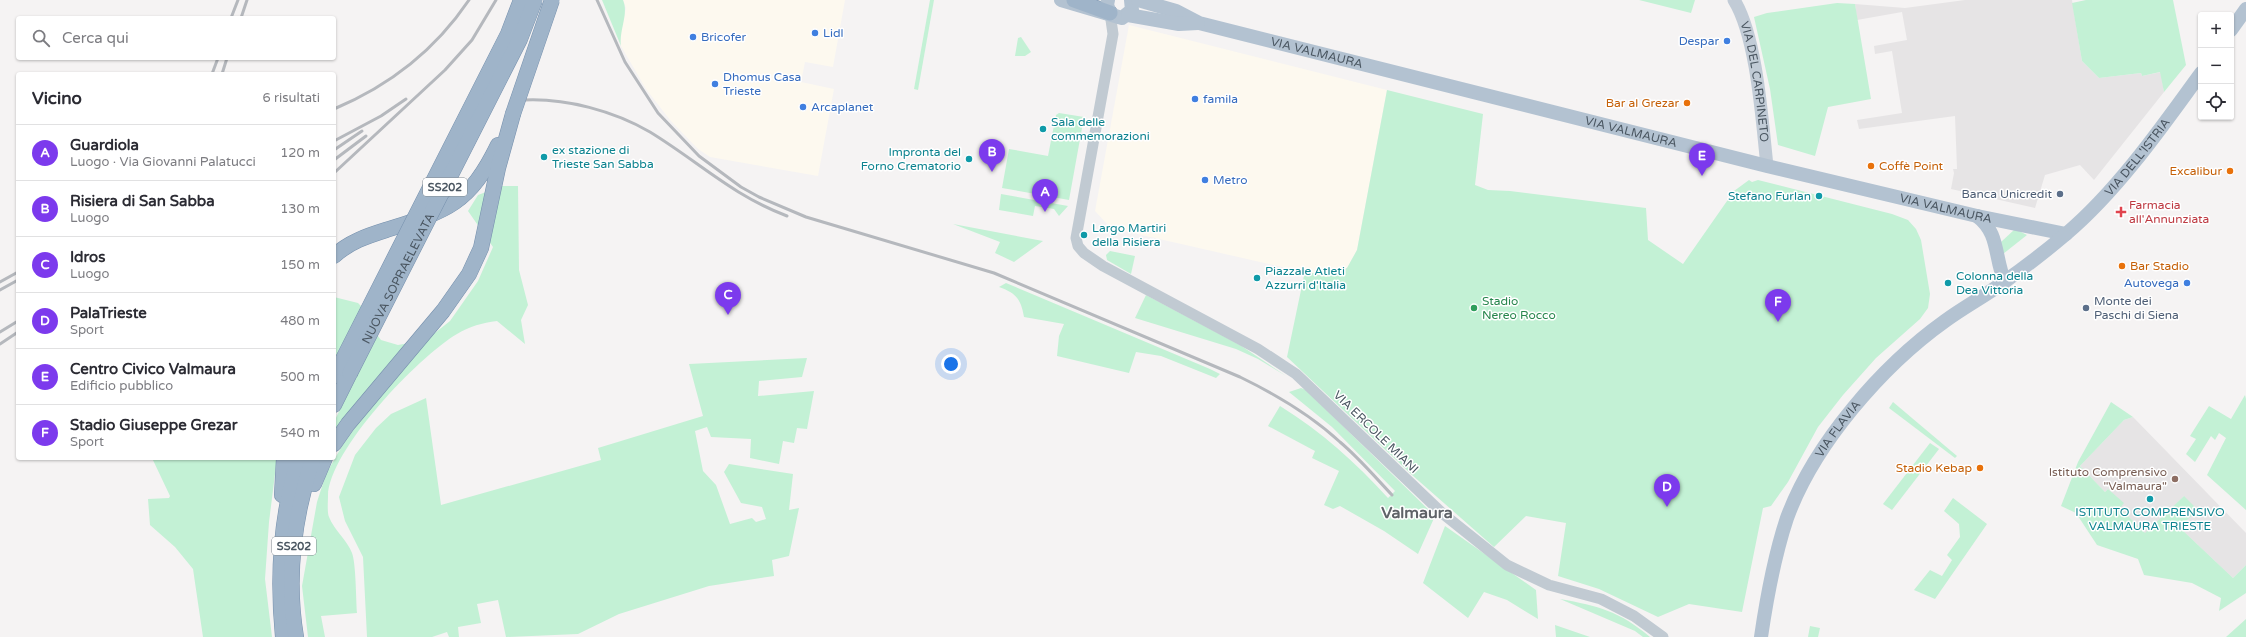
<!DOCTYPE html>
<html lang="it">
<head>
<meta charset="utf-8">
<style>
	body { margin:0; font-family:"Varela Round",sans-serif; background:#f2f2f3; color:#2b2b33 }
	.controls { position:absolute; right:12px; top:12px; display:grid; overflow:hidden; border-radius:4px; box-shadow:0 1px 3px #0004 }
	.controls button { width:36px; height:36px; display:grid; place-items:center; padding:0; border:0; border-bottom:1px solid #e1e1e2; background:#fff; color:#2b2b33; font:20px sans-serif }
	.you { position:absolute; left:951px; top:364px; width:14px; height:14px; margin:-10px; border:3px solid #fff; border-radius:50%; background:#1a73e8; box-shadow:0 0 0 6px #1a73e833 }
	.badge { display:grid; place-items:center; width:26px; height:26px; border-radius:50%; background:#7c3aed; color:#fff; font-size:13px; font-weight:700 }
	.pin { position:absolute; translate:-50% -33px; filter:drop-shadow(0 1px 2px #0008) }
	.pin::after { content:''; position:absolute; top:21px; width:14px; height:12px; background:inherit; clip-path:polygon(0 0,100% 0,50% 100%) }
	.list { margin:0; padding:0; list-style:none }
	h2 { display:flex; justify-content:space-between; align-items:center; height:52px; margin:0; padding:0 16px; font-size:17px }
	h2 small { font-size:13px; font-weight:400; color:#7c7c81 }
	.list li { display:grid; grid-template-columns:26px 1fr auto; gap:12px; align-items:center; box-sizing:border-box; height:56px; padding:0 16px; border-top:1px solid #e1e1e2 }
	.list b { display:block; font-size:15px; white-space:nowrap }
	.list p { margin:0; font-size:13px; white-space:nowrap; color:#7c7c81 }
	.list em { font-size:13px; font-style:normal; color:#7c7c81 }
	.icon { flex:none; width:22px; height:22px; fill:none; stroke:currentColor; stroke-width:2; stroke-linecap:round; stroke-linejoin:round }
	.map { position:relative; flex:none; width:2246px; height:637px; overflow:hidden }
	.search { position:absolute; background:#fff; box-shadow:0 1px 3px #0004; left:16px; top:16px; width:320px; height:44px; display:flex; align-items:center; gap:10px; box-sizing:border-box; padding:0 14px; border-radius:4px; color:#7c7c81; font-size:15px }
	.panel { position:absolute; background:#fff; box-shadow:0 1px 3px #0004; left:16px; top:72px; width:320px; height:388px; border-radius:4px }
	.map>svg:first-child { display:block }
	.commercial { fill:#fdf9ef }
	.education { fill:#e6e4e5 }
	.green { fill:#c3f1d5 }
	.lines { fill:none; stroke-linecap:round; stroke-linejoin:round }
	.trunk-casing { stroke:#7690ad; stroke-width:16 }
	.tertiary { stroke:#c1cad2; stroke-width:11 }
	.secondary { stroke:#c1cbd6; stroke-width:13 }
	.primary { stroke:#b3c2d1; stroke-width:14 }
	.trunk { stroke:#9fb4c9; stroke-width:15 }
	.rail { stroke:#b5b8bd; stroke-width:3 }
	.trunk-bridge-casing { stroke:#7690ad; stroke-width:16; stroke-linecap:butt }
	.trunk-bridge { stroke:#9fb4c9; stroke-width:15 }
	.shop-dot { fill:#3f7fe0; stroke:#fff; stroke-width:1.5 }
	.food-dot { fill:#e8710a; stroke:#fff; stroke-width:1.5 }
	.culture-dot { fill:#0f9aa8; stroke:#fff; stroke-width:1.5 }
	.service-dot { fill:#5c6f8a; stroke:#fff; stroke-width:1.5 }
	.health-dot { fill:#e0444e; stroke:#fff; stroke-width:1.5 }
	.leisure-dot { fill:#2e9e5b; stroke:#fff; stroke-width:1.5 }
	.education-dot { fill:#8d6e63; stroke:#fff; stroke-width:1.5 }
	.labels { text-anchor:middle; stroke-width:3; stroke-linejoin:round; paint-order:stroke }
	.shield { fill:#fff; stroke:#808990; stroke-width:1 }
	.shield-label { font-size:11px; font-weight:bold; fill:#4a5661 }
	.shop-label { font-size:12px; fill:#366cbe; stroke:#fff; text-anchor:start }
	.street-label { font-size:12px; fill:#4a5661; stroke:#fff }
	.food-label { font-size:12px; fill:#c56008; stroke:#fff; text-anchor:end }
	.culture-label { font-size:12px; fill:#0d838f; stroke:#fff; text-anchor:start }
	.service-label { font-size:12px; fill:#4e5e75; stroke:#fff; text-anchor:end }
	.health-label { font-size:12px; fill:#be3a42; stroke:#fff; text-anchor:start }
	.leisure-label { font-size:12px; fill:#27864d; stroke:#fff; text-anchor:start }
	.education-label { font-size:12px; fill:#785e54; stroke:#fff; text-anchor:end }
	.district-label { font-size:16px; font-weight:bold; fill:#5f6368; stroke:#fff }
</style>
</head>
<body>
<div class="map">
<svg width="2246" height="637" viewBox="0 0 2246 637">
	<rect width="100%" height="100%" fill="#f5f3f3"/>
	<g class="commercial">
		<path d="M623 0H845L833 67 805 62 801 82 834 89 818 176 710 157 698 149 670 120 646 89 621 46 620 35 626 8Z"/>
		<path d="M1129 25 1387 90 1357 250 1347 268 1326 277 1111 228 1095 211Z"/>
	</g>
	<g class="education">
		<path d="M1965 0H2072L2082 61 2099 78 2141 73 2142 76 2161 72 2164 92 2094 180 2080 165 2045 175 2035 208 1951 189 1954 173 1953 169H1957L1955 116 1859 129 1857 120 1902 113 1892 51 1875 54 1874 46 1907 40 1902 12 1857 20 1855 4 1905 8Z"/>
		<path d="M2133 417 2246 533V565L2233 578 2179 527 2184 496 2145 534 2120 508 2123 503 2108 489 2105 492 2080 466 2124 420Z"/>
	</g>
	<g class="green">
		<path d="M602 0H623C629 14 619 30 621 46Z"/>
		<path d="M930 0H934L918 90 914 89Z"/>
		<path d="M1639 0H1695L1691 13Z"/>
		<path d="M2086 0H2173L2186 65 2164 92 2160 72 2142 76 2141 73 2099 78 2082 61 2072 3Z"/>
		<path d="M1837 3 1855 4 1871 99 1828 107 1815 156 1778 145 1770 89 1754 17 1767 13Z"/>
		<path d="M1021 37 1031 52 1025 56H1015L1018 38Z"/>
		<path d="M1387 90 1483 114 1475 185 1488 190 1510 191 1646 208 1648 240 1683 264 1734 191 1749 180 1752 182 1758 180 1892 214 1908 220 1916 229 1921 240 1930 294 1928 308 1920 319 1876 358 1843 395 1818 427 1788 482 1771 506 1763 508 1742 612 1689 604 1658 617 1599 589 1558 576 1566 523 1526 516 1494 547 1412 475 1287 357 1305 271 1326 277 1347 268 1357 250Z"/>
		<path d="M1059 113 1084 117 1069 200 1002 188 1009 149 1048 156 1056 115Z"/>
		<path d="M502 186H518L519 270 528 305 521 320 525 344 497 321C482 323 470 326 457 334 418 357 329 450 328 496 328 502 327 512 329 517 334 530 347 540 352 553 356 563 356 600 357 613L321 616 325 637H308L302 586 317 502 326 474 342 446 364 415 338 432 334 430V422L356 376 334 365V297L358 303 372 317 377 335 381 340 398 345 426 340 450 321 478 281 493 247 468 211 478 195Z"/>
		<path d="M1001 194 1068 206 1059 216 1054 209 1035 206 1033 216 999 210Z"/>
		<path d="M953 224 1043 241 1014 262 995 253 1000 242Z"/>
		<path d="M2015 229 2027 235 2003 254 2001 242Z"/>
		<path d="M1110 251 1135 256 1131 274 1107 260 1106 255Z"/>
		<path d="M1006 283 1210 369 1220 374 1216 378 1161 356 1136 352 1129 373 1057 356 1059 336 1064 324 1024 317C1021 299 1016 293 999 287Z"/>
		<path d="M1146 295 1240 345 1286 376 1258 359 1236 349 1135 318Z"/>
		<path d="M807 358 802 377 759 381 758 396 814 391 807 429 797 428 794 443 783 441 779 464 750 458 751 439 711 437 707 427 695 431 703 471 716 485 730 524 752 518 756 522 766 519 762 507 741 503 724 472 729 464 793 474 789 510 799 508 789 556 772 560 774 576 709 586 619 614 578 634 506 637 498 600 477 604 481 623 458 627 459 637H449L447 632 432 637H367L363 557 345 521 339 497 355 455 376 428 391 414 426 398 441 505 601 460 598 448 703 416 689 364Z"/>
		<path d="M1301 388 1306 390 1435 516 1418 554 1384 531 1340 506 1333 509 1324 505 1339 471 1312 458 1315 451 1268 426 1280 406C1322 432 1355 462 1388 498L1395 491 1332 427 1289 392Z"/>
		<path d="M2245 395 2246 399V510L2207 475 2226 438 2219 433 2215 440 2211 436 2195 462 2186 454 2196 439 2190 436 2209 406 2231 419Z"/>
		<path d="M1893 402 1957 456 1955 458 1889 408Z"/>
		<path d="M2111 402 2133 417 2124 420 2080 466 2105 492 2108 489 2124 503 2120 508 2145 533 2184 496 2198 510 2179 527 2233 578 2246 565V593L2219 611 2221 598 2192 583 2144 575 2138 559 2097 545 2076 513 2061 506 2078 462Z"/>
		<path d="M1930 443 1939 449 1892 510 1883 504Z"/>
		<path d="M152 458H277L269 522 265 579 272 637H203L193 569 175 547 150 525 148 499 169 498 170 496Z"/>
		<path d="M1953 498 1987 524 1935 599 1914 590 1930 570 1942 576 1952 560 1947 555 1960 537 1959 524 1944 511Z"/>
		<path d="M1445 526 1536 590 1538 619 1507 600 1484 592 1468 618 1423 583Z"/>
		<path d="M1560 599C1599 606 1619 611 1650 637H1643L1635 631Z"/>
		<path d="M2246 619V637H2226Z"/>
		<path d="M1555 625 1590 637H1556Z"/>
		<path d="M1810 626 1820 628 1818 637H1808Z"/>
	</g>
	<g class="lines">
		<defs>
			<g id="trunk">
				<path d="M1074 0 1110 13"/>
				<path d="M334 256C349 242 367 236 386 230 446 211 469 205 498 145"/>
				<path d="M334 376 339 367"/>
				<path d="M334 405 350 373"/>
				<path d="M334 444 348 424 443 311 469 274 481 248 498 168 513 114"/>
				<path d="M314 484 325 458"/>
				<path d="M282 495 284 458"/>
				<path d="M283 637C277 576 280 517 299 458"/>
				<path d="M296 637C286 577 294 516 313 458"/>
			</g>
		</defs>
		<use href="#trunk" class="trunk-casing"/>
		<path class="tertiary" d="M1110 13 1113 34 1076 238 1078 246 1084 253 1103 266 1258 349 1296 374 1442 513 1507 565 1549 585 1601 599 1634 616 1663 637"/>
		<path class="secondary" id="s1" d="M1734 0C1757 37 1762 121 1767 166"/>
		<g class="primary">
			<path d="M1061 0 1122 18 1132 10 1131 0"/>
			<path d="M1108 0 1107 5 1110 13"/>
			<path id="s2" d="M1138 0 1176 11 1199 23 1767 166 1977 216 2066 234"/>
			<path d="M1128 15 1179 24 1198 23"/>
			<path d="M2231 30 2246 9"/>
			<path d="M1977 216C2000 233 1994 258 2005 282"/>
			<path id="s3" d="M1761 637C1767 596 1774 557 1787 518 1814 444 1882 366 1945 321 1964 307 1985 296 2004 282 2025 267 2046 251 2066 234 2117 191 2162 127 2201 73"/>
		</g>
		<use href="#trunk" class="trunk"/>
		<g class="rail">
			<path d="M597 0 625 62 658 113 699 156 741 187 759 197 806 217 994 273 1240 377C1275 394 1311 415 1340 442 1359 458 1375 477 1392 495"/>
			<path d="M231 18 238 0"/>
			<path d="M241 18 247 0"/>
			<path d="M212 74 218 58"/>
			<path d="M222 74 227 58"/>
			<path d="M524 100C566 98 614 111 650 132 699 162 732 195 787 216"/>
			<path d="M334 109C389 86 436 49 469 0"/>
			<path d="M334 141 381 116 406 99"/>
			<path d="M334 150 362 131"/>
			<path d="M334 160 366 136"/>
			<path d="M334 173 445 70 472 40 496 0"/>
			<path d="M0 282 18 272"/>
			<path d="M0 290 18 280"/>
			<path d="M0 332 18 321"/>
			<path d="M0 344 18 332"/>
		</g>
		<defs>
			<g id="trunk-bridge">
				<path d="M513 114 552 0"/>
				<path d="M339 367 508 34 521 0"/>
				<path id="s4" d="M350 373 520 39 535 0"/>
			</g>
		</defs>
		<use href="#trunk-bridge" class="trunk-bridge-casing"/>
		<use href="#trunk-bridge" class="trunk-bridge"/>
	</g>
	<g class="shop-dot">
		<circle cx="815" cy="33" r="4"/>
		<circle cx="693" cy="37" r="4"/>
		<circle cx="1727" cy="41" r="4"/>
		<circle cx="715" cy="84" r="4"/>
		<circle cx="1195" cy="99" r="4"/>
		<circle cx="803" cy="107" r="4"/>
		<circle cx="1205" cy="180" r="4"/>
		<circle cx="2187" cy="283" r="4"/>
	</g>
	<g class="food-dot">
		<circle cx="1687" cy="103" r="4"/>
		<circle cx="1871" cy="166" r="4"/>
		<circle cx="2230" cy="171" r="4"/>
		<circle cx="2122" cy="266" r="4"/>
		<circle cx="1980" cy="468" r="4"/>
	</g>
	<g class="culture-dot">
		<circle cx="1043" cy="129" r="4"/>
		<circle cx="544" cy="157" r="4"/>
		<circle cx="969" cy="159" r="4"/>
		<circle cx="1819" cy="196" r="4"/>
		<circle cx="1084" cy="235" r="4"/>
		<circle cx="1257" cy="278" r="4"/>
		<circle cx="1948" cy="283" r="4"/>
		<circle cx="2150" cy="499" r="4"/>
	</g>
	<g class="service-dot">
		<circle cx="2060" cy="194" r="4"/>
		<circle cx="2086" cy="308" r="4"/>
	</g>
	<path class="health-dot" d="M2119 206h4v4h4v4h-4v4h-4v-4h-4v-4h4z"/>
	<circle class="leisure-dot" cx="1474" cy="308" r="4"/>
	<circle class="education-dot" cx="2175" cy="479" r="4"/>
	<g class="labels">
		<g class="shield">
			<rect x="423" y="178" width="44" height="18" rx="3"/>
			<rect x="272" y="537" width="44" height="18" rx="3"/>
		</g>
		<g class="shield-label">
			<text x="445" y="191">SS202</text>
			<text x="294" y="550">SS202</text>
		</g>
		<g class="shop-label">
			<text x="823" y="37">Lidl</text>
			<text x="701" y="41">Bricofer</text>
			<text x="1719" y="45" text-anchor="end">Despar</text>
			<text x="723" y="81">Dhomus Casa<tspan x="723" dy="14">Trieste</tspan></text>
			<text x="1203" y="103">famila</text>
			<text x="811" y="111">Arcaplanet</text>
			<text x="1213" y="184">Metro</text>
			<text x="2179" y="287" text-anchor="end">Autovega</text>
		</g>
		<g class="street-label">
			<text dy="4" stroke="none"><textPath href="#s2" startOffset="187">VIA VALMAURA</textPath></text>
			<text dy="4" stroke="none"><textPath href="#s1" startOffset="85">VIA DEL CARPINETO</textPath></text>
			<text dy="4" stroke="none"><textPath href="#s2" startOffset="511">VIA VALMAURA</textPath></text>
			<text dy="4" stroke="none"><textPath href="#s3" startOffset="632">VIA DELL'ISTRIA</textPath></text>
			<text dy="4" stroke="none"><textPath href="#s2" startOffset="835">VIA VALMAURA</textPath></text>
			<text dy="4" stroke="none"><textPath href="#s4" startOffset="106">NUOVA SOPRAELEVATA</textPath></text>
			<text dy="4" stroke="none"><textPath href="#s3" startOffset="225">VIA FLAVIA</textPath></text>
			<text transform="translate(1376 432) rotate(44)" y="4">VIA ERCOLE MIANI</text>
		</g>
		<g class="food-label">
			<text x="1679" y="107">Bar al Grezar</text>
			<text x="1879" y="170" text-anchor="start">Coffè Point</text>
			<text x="2222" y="175">Excalibur</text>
			<text x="2130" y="270" text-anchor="start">Bar Stadio</text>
			<text x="1972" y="472">Stadio Kebap</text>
		</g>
		<g class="culture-label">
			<text x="1051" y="126">Sala delle<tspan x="1051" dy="14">commemorazioni</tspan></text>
			<text x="552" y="154">ex stazione di<tspan x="552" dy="14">Trieste San Sabba</tspan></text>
			<text x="961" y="156" text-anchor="end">Impronta del<tspan x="961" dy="14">Forno Crematorio</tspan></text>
			<text x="1811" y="200" text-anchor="end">Stefano Furlan</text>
			<text x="1092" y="232">Largo Martiri<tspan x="1092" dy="14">della Risiera</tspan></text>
			<text x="1265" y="275">Piazzale Atleti<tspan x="1265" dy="14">Azzurri d'Italia</tspan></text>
			<text x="1956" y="280">Colonna della<tspan x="1956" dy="14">Dea Vittoria</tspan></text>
			<text x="2150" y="516" text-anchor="middle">ISTITUTO COMPRENSIVO<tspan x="2150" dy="14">VALMAURA TRIESTE</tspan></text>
		</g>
		<g class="service-label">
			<text x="2052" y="198">Banca Unicredit</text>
			<text x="2094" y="305" text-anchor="start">Monte dei<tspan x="2094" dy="14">Paschi di Siena</tspan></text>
		</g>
		<g class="health-label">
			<text x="2129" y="209">Farmacia<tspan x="2129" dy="14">all'Annunziata</tspan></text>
		</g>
		<g class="leisure-label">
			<text x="1482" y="305">Stadio<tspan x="1482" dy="14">Nereo Rocco</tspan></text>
		</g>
		<g class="education-label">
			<text x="2167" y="476">Istituto Comprensivo<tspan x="2167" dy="14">"Valmaura"</tspan></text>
		</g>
		<g class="district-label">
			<text x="1417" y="518">Valmaura</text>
		</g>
	</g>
</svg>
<div class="controls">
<button>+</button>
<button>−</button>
<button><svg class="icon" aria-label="locate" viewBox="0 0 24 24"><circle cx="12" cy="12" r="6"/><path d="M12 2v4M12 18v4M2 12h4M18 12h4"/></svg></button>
</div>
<div class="you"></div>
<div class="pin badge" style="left:1045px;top:212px">A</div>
<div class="pin badge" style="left:992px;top:172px">B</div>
<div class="pin badge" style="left:728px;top:315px">C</div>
<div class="pin badge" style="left:1667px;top:507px">D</div>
<div class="pin badge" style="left:1702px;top:176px">E</div>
<div class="pin badge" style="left:1778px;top:322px">F</div>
<div class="search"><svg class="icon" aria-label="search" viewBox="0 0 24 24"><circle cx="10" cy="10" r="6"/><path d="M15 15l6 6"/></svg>Cerca qui</div>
<section class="panel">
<h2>Vicino<small>6 risultati</small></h2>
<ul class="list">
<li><span class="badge">A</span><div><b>Guardiola</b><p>Luogo · Via Giovanni Palatucci</p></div><em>120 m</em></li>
<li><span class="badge">B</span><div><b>Risiera di San Sabba</b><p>Luogo</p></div><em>130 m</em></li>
<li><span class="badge">C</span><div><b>Idros</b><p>Luogo</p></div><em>150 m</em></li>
<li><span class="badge">D</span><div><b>PalaTrieste</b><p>Sport</p></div><em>480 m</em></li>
<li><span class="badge">E</span><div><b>Centro Civico Valmaura</b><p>Edificio pubblico</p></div><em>500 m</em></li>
<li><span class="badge">F</span><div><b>Stadio Giuseppe Grezar</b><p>Sport</p></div><em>540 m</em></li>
</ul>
</section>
</div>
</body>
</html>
